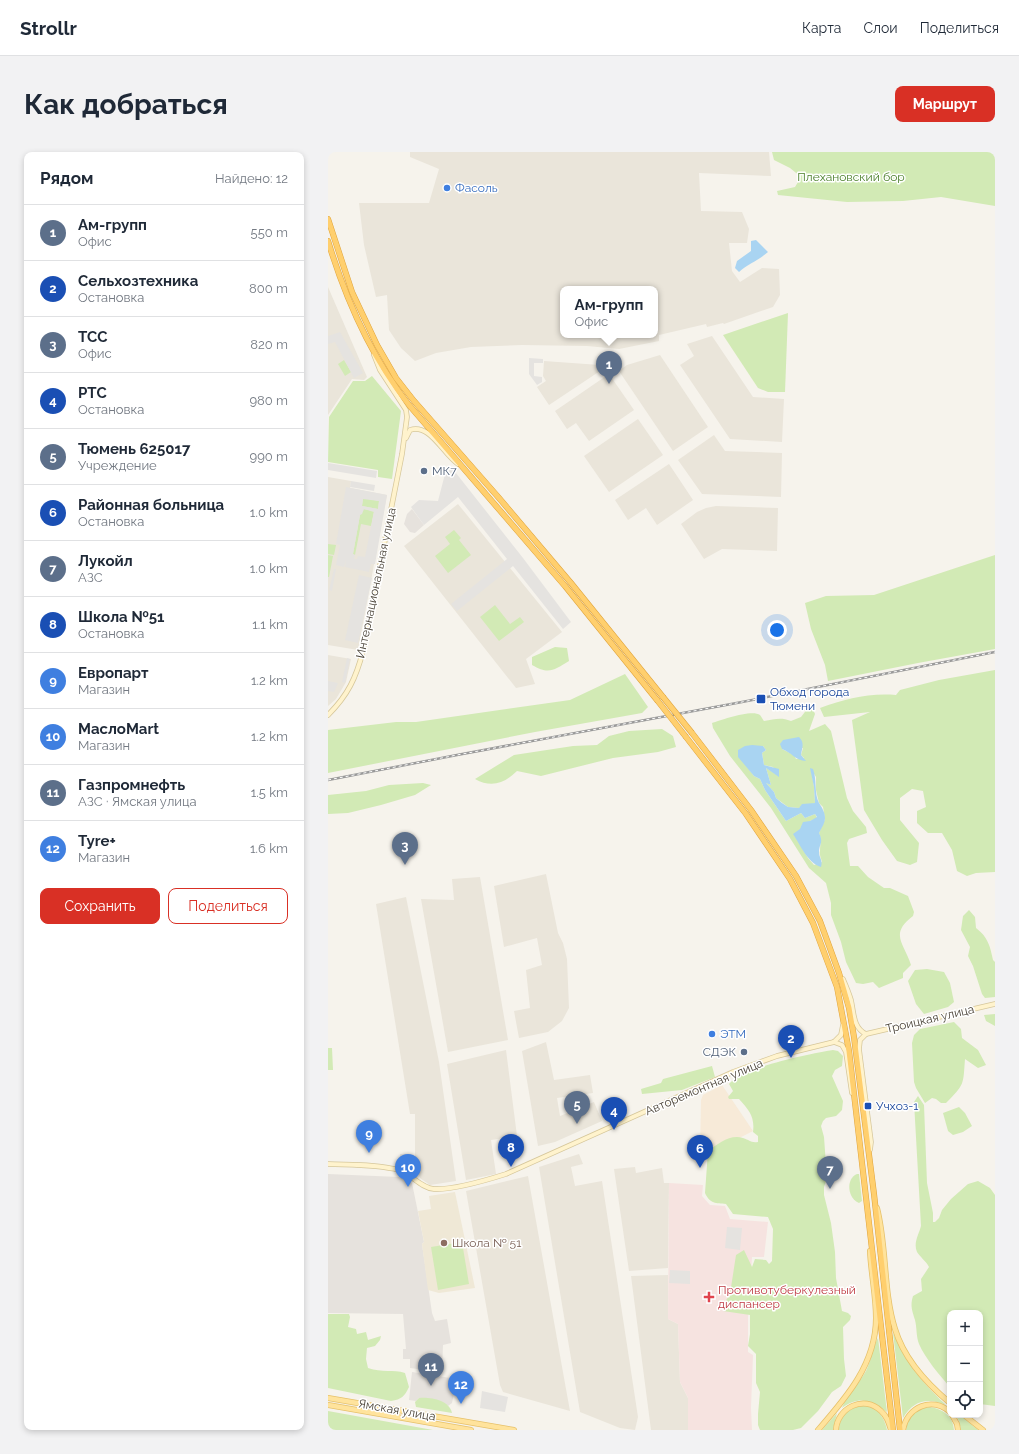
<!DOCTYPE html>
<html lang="ru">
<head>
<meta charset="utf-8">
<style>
	body { margin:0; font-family:Raleway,sans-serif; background:#f2f2f3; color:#1f2937 }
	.controls { position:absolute; right:12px; bottom:12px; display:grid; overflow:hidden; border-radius:8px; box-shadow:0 2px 6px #0003 }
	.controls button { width:36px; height:36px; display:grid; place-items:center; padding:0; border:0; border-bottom:1px solid #e0e1e3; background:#fff; color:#1f2937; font:20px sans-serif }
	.you { position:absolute; left:449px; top:478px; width:14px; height:14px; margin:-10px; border:3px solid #fff; border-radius:50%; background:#1a73e8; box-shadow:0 0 0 6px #1a73e833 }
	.badge { display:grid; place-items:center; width:26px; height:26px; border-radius:50%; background:#d93025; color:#fff; font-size:13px; font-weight:700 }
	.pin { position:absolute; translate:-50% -33px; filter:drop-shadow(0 1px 2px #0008) }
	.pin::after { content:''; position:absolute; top:21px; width:14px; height:12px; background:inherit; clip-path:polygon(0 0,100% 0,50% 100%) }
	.popup { position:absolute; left:232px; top:134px; width:98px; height:52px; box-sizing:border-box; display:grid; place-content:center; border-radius:8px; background:#fff; filter:drop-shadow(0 1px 3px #0005); font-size:13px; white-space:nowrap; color:#747a83 }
	.popup b { font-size:15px; color:#1f2937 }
	.popup::after { content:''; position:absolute; left:50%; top:100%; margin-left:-8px; border:8px solid transparent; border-top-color:#fff }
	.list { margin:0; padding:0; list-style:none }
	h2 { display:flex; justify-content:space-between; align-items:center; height:52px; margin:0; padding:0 16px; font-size:17px }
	h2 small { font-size:13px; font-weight:400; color:#747a83 }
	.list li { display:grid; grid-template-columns:26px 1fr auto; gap:12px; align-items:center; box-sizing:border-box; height:56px; padding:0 16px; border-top:1px solid #e0e1e3 }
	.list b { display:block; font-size:15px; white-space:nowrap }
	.list p { margin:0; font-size:13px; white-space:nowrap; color:#747a83 }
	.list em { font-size:13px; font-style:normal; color:#747a83 }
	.actions { display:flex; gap:8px; padding:12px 16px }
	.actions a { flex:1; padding:9px 0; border:1px solid #d93025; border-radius:8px; text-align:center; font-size:14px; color:#d93025 }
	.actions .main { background:#d93025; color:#fff }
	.icon { flex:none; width:22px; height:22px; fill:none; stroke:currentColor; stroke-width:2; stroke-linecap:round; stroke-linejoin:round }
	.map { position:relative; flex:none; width:667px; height:1278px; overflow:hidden; border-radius:8px }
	header { display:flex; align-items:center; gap:24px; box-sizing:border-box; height:56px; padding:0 20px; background:#fff; border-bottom:1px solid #e0e1e3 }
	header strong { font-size:19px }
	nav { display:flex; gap:22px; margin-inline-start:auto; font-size:14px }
	.intro { display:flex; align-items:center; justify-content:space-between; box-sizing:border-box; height:96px; padding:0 24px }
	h1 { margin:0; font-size:28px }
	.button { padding:10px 18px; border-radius:8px; background:#d93025; color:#fff; font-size:14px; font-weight:700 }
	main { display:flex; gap:24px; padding:0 24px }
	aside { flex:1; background:#fff; border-radius:8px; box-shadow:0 2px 6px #0003 }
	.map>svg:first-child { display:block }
	.residential { fill:#eae5da; fill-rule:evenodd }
	.commercial { fill:#f7ead8 }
	.industrial { fill:#e6e2dd }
	.education { fill:#efe8d6 }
	.medical { fill:#f6e3e0 }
	.green { fill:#d2eab5; fill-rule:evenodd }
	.parking { fill:#e5e3e0; fill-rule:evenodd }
	.water { fill:#a9d4f2 }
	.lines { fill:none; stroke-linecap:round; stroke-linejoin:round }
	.secondary-casing { stroke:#d6c79b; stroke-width:5.5 }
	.primary-casing { stroke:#e6c16a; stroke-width:6 }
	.highway-casing { stroke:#e0a43c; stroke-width:6 }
	.secondary { stroke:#fff3cd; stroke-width:4 }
	.primary { stroke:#ffe39c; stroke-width:4.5 }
	.highway { stroke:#ffcf6e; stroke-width:5 }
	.rail-casing { stroke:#9a9a9a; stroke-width:2.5 }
	.rail { stroke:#fff; stroke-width:1; stroke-dasharray:3; stroke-linecap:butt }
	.highway-bridge-casing { stroke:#e0a43c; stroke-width:6; stroke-linecap:butt }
	.highway-bridge { stroke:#ffcf6e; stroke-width:5 }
	.shop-dot { fill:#3f7fe0; stroke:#fff; stroke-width:1.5 }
	.service-dot { fill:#5c6f8a; stroke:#fff; stroke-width:1.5 }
	.transit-dot { fill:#1a4fb4; stroke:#fff; stroke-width:1.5 }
	.education-dot { fill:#8d6e63; stroke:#fff; stroke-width:1.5 }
	.health-dot { fill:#e0444e; stroke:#fff; stroke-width:1.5 }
	.labels { text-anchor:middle; stroke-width:3; stroke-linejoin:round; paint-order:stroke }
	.park-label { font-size:12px; fill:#4a7f2a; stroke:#fff }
	.shop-label { font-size:12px; fill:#366cbe; stroke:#fff; text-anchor:start }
	.service-label { font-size:12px; fill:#4e5e75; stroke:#fff; text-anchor:start }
	.street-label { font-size:12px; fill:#4b4439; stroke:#fff }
	.transit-label { font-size:12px; fill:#164399; stroke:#fff; text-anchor:start }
	.education-label { font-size:12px; fill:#785e54; stroke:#fff; text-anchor:start }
	.health-label { font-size:12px; fill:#be3a42; stroke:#fff; text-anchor:start }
</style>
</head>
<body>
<header>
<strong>Strollr</strong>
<nav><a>Карта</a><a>Слои</a><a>Поделиться</a></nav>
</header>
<div class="intro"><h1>Как добраться</h1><a class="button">Маршрут</a></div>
<main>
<aside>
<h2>Рядом<small>Найдено: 12</small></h2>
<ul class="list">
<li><span class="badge" style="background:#5c6f8a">1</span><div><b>Ам-групп</b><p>Офис</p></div><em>550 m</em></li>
<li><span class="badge" style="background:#1a4fb4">2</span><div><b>Сельхозтехника</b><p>Остановка</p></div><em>800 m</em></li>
<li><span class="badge" style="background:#5c6f8a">3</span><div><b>ТСС</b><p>Офис</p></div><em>820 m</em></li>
<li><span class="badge" style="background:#1a4fb4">4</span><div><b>РТС</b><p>Остановка</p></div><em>980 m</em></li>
<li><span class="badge" style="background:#5c6f8a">5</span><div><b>Тюмень 625017</b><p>Учреждение</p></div><em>990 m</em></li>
<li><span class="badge" style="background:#1a4fb4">6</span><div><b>Районная больница</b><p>Остановка</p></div><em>1.0 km</em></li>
<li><span class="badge" style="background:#5c6f8a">7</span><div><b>Лукойл</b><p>АЗС</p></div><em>1.0 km</em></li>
<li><span class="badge" style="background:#1a4fb4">8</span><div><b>Школа №51</b><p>Остановка</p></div><em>1.1 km</em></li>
<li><span class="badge" style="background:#3f7fe0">9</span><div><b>Европарт</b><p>Магазин</p></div><em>1.2 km</em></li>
<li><span class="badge" style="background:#3f7fe0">10</span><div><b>МаслоMart</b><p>Магазин</p></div><em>1.2 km</em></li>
<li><span class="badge" style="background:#5c6f8a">11</span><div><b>Газпромнефть</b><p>АЗС · Ямская улица</p></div><em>1.5 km</em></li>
<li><span class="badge" style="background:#3f7fe0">12</span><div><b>Tyre+</b><p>Магазин</p></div><em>1.6 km</em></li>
</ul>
<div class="actions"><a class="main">Сохранить</a><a>Поделиться</a></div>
</aside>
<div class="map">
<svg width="667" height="1278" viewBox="0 0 667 1278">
	<rect width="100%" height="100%" fill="#f6f3ec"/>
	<g class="residential">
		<path d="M82 0H441L443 24 371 21 373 59 414 60 421 77 419 91H401L404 119 412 130 434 116 451 117 452 143 445 155 396 172 395 171 379 175 378 172 331 183V189L291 197 259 194 194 193 143 195 108 201 87 209 73 196 61 178 59 143 48 145 36 93 31 51H101L111 17 82 5ZM235 137H327V183H235Z"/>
		<path d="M0 135 39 225 36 228 24 227 0 263Z"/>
		<path d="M384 184 425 245 456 247 454 290 402 287 352 213 366 204 359 192Z"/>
		<path d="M332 203 380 275 345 299 291 219 299 213Z"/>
		<path d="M216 209 272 213 275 217 221 253 209 235 218 229 215 224Z"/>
		<path d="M281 222 306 258 261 289 248 271 239 277 227 259Z"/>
		<path d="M310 267 335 303 281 340 256 304Z"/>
		<path d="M386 283 397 299 454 301 453 345 374 342 350 308Z"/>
		<path d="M341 312 365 348 329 373 318 356 300 368 287 348Z"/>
		<path d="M0 325 23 329 22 336 59 343 30 498 0 493Z"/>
		<path d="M130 352 234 480 198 507 207 532 188 536 76 394Z"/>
		<path d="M388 354 450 356 449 399 394 397 376 407 353 372 369 360 378 356Z"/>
		<path d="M0 503 23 507 18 530 8 547 0 554Z"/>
		<path d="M218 722 230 781 235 791 239 807 241 856 234 869 220 880 191 886 186 859 202 856 198 818 214 813 209 786 176 795 166 734Z"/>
		<path d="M152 725 180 888 120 900 93 747 126 748 124 727Z"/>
		<path d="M78 745 111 910 128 1029 102 1033 92 1026 90 1020 87 1003V962H82L48 752Z"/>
		<path d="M218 890 226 928 262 923 265 941 229 946 232 964 266 950 274 969 227 990 210 994 194 899Z"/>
		<path d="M178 898 189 984 163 988 168 1022 138 1028 119 912Z"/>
		<path d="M251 1002 255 1012 243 1015 247 1034 274 1029 310 1265 307 1278 292 1276 252 1260 211 1015Z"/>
		<path d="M307 1015 308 1021 334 1016 336 1031H341L340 1116 301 1119 286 1017Z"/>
		<path d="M200 1024 238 1237 242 1259 175 1240 172 1233 138 1039Z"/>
		<path d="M340 1123V1167L350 1172 352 1230 360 1246V1278H323L303 1124Z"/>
	</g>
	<path class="commercial" d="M394 933 425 979 380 1002H372L373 948 375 943Z"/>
	<g class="industrial">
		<path d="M84 357 96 373 87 381 82 380 76 372 79 362Z"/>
		<path d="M0 1022 71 1025 84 1031 96 1090 94 1092 104 1161 107 1169 119 1167 123 1191 115 1193 114 1218 111 1220 82 1216V1207H75V1197H78L75 1162 0 1161Z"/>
		<path d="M84 1220 129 1227 124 1251 120 1254 116 1251 91 1246 88 1249 81 1248Z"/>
	</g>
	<path class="education" d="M127 1040 147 1136 111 1141 100 1138 94 1092 96 1090 90 1059 103 1057 101 1044Z"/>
	<path class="medical" d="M341 1031 375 1033 374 1044 382 1053 397 1054 402 1067 440 1070 436 1105H424L420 1166V1200L425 1203 423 1256 424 1278H360V1246L352 1230 350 1172 340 1167Z"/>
	<g class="green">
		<path d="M444 0H667V54L613 45 575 49 519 50 450 43 449 39 467 35 473 25 462 16 446 8Z"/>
		<path d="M460 161 457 240H440L430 236 395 183Z"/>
		<path d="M16 208 23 220 17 224 10 212Z"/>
		<path d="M44 224 73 259 64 327 50 325V318L0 310 1 265 25 229H37Z"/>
		<path d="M35 346 51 349 50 357 34 354Z"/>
		<path d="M35 357 46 359 43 374 33 372 27 403 25 402 32 363Z"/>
		<path d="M126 378 133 386 131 388 143 403 120 421 107 404 122 392 117 385Z"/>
		<path d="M0 392 8 393 6 403 0 402Z"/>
		<path d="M0 403 5 404 1 425H0Z"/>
		<path d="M667 403V497L590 511 500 529 497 513 483 477 477 451 498 444 546 443Z"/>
		<path d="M167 453 182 472 192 465 196 470 171 489 152 465Z"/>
		<path d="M227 495 239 496 241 509C226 518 221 523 204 513V505Z"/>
		<path d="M667 518V720L648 721 639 724 629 719 624 698 614 681H600L589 671V659L598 655 595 639 584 637 572 646V668L591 691 589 710 582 713 569 709 554 688 536 658 524 568 542 560 496 565 492 556C518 547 539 541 568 543L572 538 611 528Z"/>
		<path d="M297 522 320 555 314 561 207 580 0 621V578L68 570H88L242 548Z"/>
		<path d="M484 555 487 562 481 579 497 572 503 579 519 646 525 659 538 675 539 681 521 687 519 691 522 714H530L540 725 556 736H562L580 744 586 760 585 764C561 782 576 791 583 813L575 821V826L551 836 545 830 535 832 528 831 518 810 513 790 503 763V751L498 731 481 716 443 656 402 604 385 576 384 571C393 568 424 557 432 563 433 564 435 568 436 569 447 567 453 565 463 569L473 565 480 556ZM435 594 438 598 434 601 436 613 445 615 451 624 438 616 443 633 437 630 446 640 448 646 460 655 471 656 487 651 486 635 483 617 488 625V638L491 651 495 655 497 667 491 681C494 688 492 692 492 699 491 702 493 706 494 710L486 713 480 706 474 696 482 669 489 666 487 662 477 666 473 661 458 669 437 638 432 627 426 624 420 616ZM475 596 473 603 476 606 468 607 466 603 454 597Z"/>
		<path d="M334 577 345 584 348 595 330 600 285 606 213 624 189 619C176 632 163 636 147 627L186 603 245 594 269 593 281 584 301 579Z"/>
		<path d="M95 631 103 633 87 643 53 653 20 661 0 662V643L38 639 61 633Z"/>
		<path d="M641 758 647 765 648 776C660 785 662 794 665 808L667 810V845L657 846 654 842 645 814 640 804 642 795 633 778 635 764Z"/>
		<path d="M599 817 616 820 622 831 626 850 620 855 596 862 588 852 580 829 587 818Z"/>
		<path d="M667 862V874L658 869 656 863Z"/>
		<path d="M626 870 633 877 634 886 650 898 658 913 650 916 637 907C635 933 637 932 618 951H613L608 947 604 946 597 951 588 936 586 930 584 891 586 883 592 877Z"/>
		<path d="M0 896H4L5 918H0Z"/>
		<path d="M505 898 510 899 515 904 514 914 507 918 504 924 515 949 514 958 508 964 498 966 495 969 493 974 496 985 498 1013 499 1026 496 1035V1043L503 1071 507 1100 508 1126 514 1159 520 1161 523 1164 522 1168 515 1175 516 1207 518 1224 513 1234 504 1240 490 1259 473 1276 465 1278H432L430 1273V1262L432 1240 428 1231V1202L420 1194 422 1182V1163L395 1159 397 1150 402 1142 408 1103 416 1098 424 1115 427 1107 438 1108 441 1112 444 1109 445 1077 440 1065 405 1062 398 1052C388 1051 382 1052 377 1041L380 999C390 992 402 982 415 986 422 988 422 991 430 990V984L425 980C427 965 421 958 411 947H401L400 945 405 939 401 932C416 915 481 902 505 898Z"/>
		<path d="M384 914 387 925 354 938 314 942 313 937 333 931 335 927Z"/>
		<path d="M590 944 596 953 599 1031 605 1061V1070H607L611 1066 614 1058 623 1047 640 1032 650 1029 662 1036 667 1043V1254L652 1252V1161H622V1235C612 1224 597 1206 591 1192 588 1184 589 1176 587 1168 584 1158 582 1154 585 1144L594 1139 593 1127 601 1115C598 1109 592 1105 589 1100 585 1091 591 1082 593 1074L586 950Z"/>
		<path d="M631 955 637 961 644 974 635 980 625 983 620 979 615 961Z"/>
		<path d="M529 1022H531L534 1049 531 1051C520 1047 517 1027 529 1022Z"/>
		<path d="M134 1090 141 1132 110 1138 103 1095Z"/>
		<path d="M0 1162H21L22 1165 20 1175 28 1177 29 1182 38 1180 40 1188 53 1184 52 1188 47 1194 39 1196 38 1207 40 1216C54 1221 65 1217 77 1221L81 1235C76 1245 74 1247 63 1249L0 1236Z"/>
		<path d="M565 1181C569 1189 573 1198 578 1206 588 1223 604 1240 618 1253 599 1245 585 1249 575 1266Z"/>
		<path d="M550 1186 559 1260C543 1249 532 1243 514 1256 518 1244 531 1232 538 1219 543 1209 545 1195 550 1186Z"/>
		<path d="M91 1246C103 1245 121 1248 124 1261L88 1255 87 1250Z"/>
		<path d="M536 1254C550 1255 556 1265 559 1278H511C511 1264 522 1254 536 1254Z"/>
		<path d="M602 1255C615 1257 625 1264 626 1278H578C580 1265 588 1256 602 1255Z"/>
		<path d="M0 1259 105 1278H0Z"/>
		<path d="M509 1261 505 1278H494Z"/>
		<path d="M628 1263H632L650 1278H633L631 1269Z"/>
	</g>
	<g class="parking">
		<path d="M12 180 35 221 26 226 7 190 0 192V184Z"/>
		<path d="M201 206 215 207V211H206V224L214 225V230L209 233 201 222Z"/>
		<path d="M0 311 49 319 48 326 0 318Z"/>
		<path d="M124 316 195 406 243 470 235 477 185 414 129 459 123 452 179 407 130 345 96 373 83 355 91 348 110 349 117 322Z"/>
		<path d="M23 329 47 333 46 339 22 335Z"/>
		<path d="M18 335 59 343 47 412H43L41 420 17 415 18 408 16 415 8 413 12 393 8 392ZM35 347 51 349 50 357 34 354ZM36 357 46 360 37 405 30 404 29 407H26L27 403 25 402 32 363 34 362Z"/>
		<path d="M6 417H8L4 439 1 438Z"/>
		<path d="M31 423 44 426 30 491 17 488Z"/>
		<path d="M19 506 22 507 17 531 14 530Z"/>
		<path d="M0 529 10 531 6 540 0 539Z"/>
		<path d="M72 1002 86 1003V1018L73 1014Z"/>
		<path d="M399 1075 414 1076 412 1098 397 1096Z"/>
		<path d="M342 1118 362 1119V1132L341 1131Z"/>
		<path d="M154 1239 180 1245 177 1260 152 1256Z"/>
	</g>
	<g class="water">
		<path d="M428 88 440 100C431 108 420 112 411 120L407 116 409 109 423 99V89Z"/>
		<path d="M471 585C477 591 474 596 473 603L478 609C468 609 463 600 454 597L452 592 455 588Z"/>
		<path d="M424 593 435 594 438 598 434 601 436 613 451 617V625L438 616 443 633 438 631 446 640 448 646 454 651 460 655 471 656 474 652 487 651 486 635 482 616 485 617C489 627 486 642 491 651 494 656 497 660 497 666 497 671 493 677 491 681 496 691 491 692 491 700 491 706 495 708 493 715 479 710 473 694 465 682L472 677 475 670 482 669 489 665 487 662 477 666 473 661 458 669 437 638 432 627 426 624 410 605V598L417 594Z"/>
	</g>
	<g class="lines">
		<defs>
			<g id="secondary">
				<path d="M78 286 82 278C102 271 115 302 130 312"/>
				<path d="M0 563C20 543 28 526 35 499L74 302 79 265 78 258 52 218 46 203"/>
				<path d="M515 827C518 834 521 841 523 848 526 861 525 876 538 882"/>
				<path d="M506 890 514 893 518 900 524 941"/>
				<path d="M506 890 513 883 515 873"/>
				<path d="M542 998 543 990 531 897 532 888 538 882 667 852"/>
				<path d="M0 1012C23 1013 48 1012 71 1018 83 1022 93 1036 106 1037 124 1038 159 1028 178 1022L405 920 449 904 506 890"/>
			</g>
			<g id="primary">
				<path d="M549 1056C559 1095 555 1139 567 1177 576 1207 598 1231 622 1251"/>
				<path d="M0 1246 186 1278"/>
				<path d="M0 1253 143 1278"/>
				<path d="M624 1263 629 1272 630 1278"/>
				<path d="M636 1263 655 1278"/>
				<path d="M490 1278C518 1246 548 1212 548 1166 548 1144 543 1121 542 1099"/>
				<path d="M508 1278C509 1256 536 1242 553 1259 559 1264 561 1271 563 1278"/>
				<path d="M575 1278C579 1255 604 1244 622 1260"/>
			</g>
			<g id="highway">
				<path d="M0 67 24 140 49 193 68 226 86 249 171 346 243 431 335 545"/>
				<path d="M0 89C18 148 43 205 81 253L237 434 329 548"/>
				<path d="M364 581 423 658 468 724 492 769 511 821 521 856 526 885 546 1042 572 1278"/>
				<path d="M358 585 418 662 462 727 485 771 509 835 521 899 565 1278"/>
			</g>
		</defs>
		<use href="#secondary" class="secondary-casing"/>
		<use href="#primary" class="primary-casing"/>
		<use href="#highway" class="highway-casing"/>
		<use href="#secondary" class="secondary"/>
		<use href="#primary" class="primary"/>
		<use href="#highway" class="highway"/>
		<defs>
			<path id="rail" d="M0 628 129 603 414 550 667 500"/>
		</defs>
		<use href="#rail" class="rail-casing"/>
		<use href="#rail" class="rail"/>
		<defs>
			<g id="highway-bridge">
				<path d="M335 545 364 581"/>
				<path d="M329 548 358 585"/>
			</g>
		</defs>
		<use href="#highway-bridge" class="highway-bridge-casing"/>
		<use href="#highway-bridge" class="highway-bridge"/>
	</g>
	<g class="shop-dot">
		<circle cx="119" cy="36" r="4"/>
		<circle cx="384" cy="882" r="4"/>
	</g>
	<g class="service-dot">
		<circle cx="96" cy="319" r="4"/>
		<circle cx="416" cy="900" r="4"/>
	</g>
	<g class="transit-dot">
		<rect x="428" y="542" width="10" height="10" rx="2"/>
		<rect x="536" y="950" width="8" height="8" rx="2"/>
	</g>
	<circle class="education-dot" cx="116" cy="1091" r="4"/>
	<path class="health-dot" d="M379 1139h4v4h4v4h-4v4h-4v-4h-4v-4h4z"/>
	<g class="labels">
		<g class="park-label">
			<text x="523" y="29">Плехановский бор</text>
		</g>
		<g class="shop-label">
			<text x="127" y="40">Фасоль</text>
			<text x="392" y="886">ЭТМ</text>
		</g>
		<g class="service-label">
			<text x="104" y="323">МК7</text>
			<text x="408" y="904" text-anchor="end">СДЭК</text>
		</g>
		<g class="street-label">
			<text transform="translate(48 431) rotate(-78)" y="4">Интернациональная улица</text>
			<text transform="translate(602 867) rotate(-13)" y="4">Троицкая улица</text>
			<text transform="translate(376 935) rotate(-23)" y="4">Авторемонтная улица</text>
			<text transform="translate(69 1258) rotate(10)" y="4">Ямская улица</text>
		</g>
		<g class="transit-label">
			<text x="442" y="544">Обход города<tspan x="442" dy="14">Тюмени</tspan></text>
			<text x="548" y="958">Учхоз-1</text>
		</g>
		<g class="education-label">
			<text x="124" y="1095">Школа № 51</text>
		</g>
		<g class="health-label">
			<text x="390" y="1142">Противотуберкулезный<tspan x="390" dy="14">диспансер</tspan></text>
		</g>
	</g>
</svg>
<div class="controls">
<button>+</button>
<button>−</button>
<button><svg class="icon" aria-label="locate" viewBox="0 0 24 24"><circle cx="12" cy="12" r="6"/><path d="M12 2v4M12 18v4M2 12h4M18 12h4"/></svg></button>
</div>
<div class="you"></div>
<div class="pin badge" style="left:281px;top:232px;background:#5c6f8a">1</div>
<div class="popup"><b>Ам-групп</b>Офис</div>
<div class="pin badge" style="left:463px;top:906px;background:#1a4fb4">2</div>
<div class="pin badge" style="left:77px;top:713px;background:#5c6f8a">3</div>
<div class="pin badge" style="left:286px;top:978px;background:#1a4fb4">4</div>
<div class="pin badge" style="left:249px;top:972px;background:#5c6f8a">5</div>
<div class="pin badge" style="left:372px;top:1016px;background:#1a4fb4">6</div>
<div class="pin badge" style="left:502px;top:1037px;background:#5c6f8a">7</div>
<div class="pin badge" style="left:183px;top:1015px;background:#1a4fb4">8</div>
<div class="pin badge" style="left:41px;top:1001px;background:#3f7fe0">9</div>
<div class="pin badge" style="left:80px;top:1035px;background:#3f7fe0">10</div>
<div class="pin badge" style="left:103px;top:1234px;background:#5c6f8a">11</div>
<div class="pin badge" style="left:133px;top:1252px;background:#3f7fe0">12</div>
</div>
</main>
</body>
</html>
